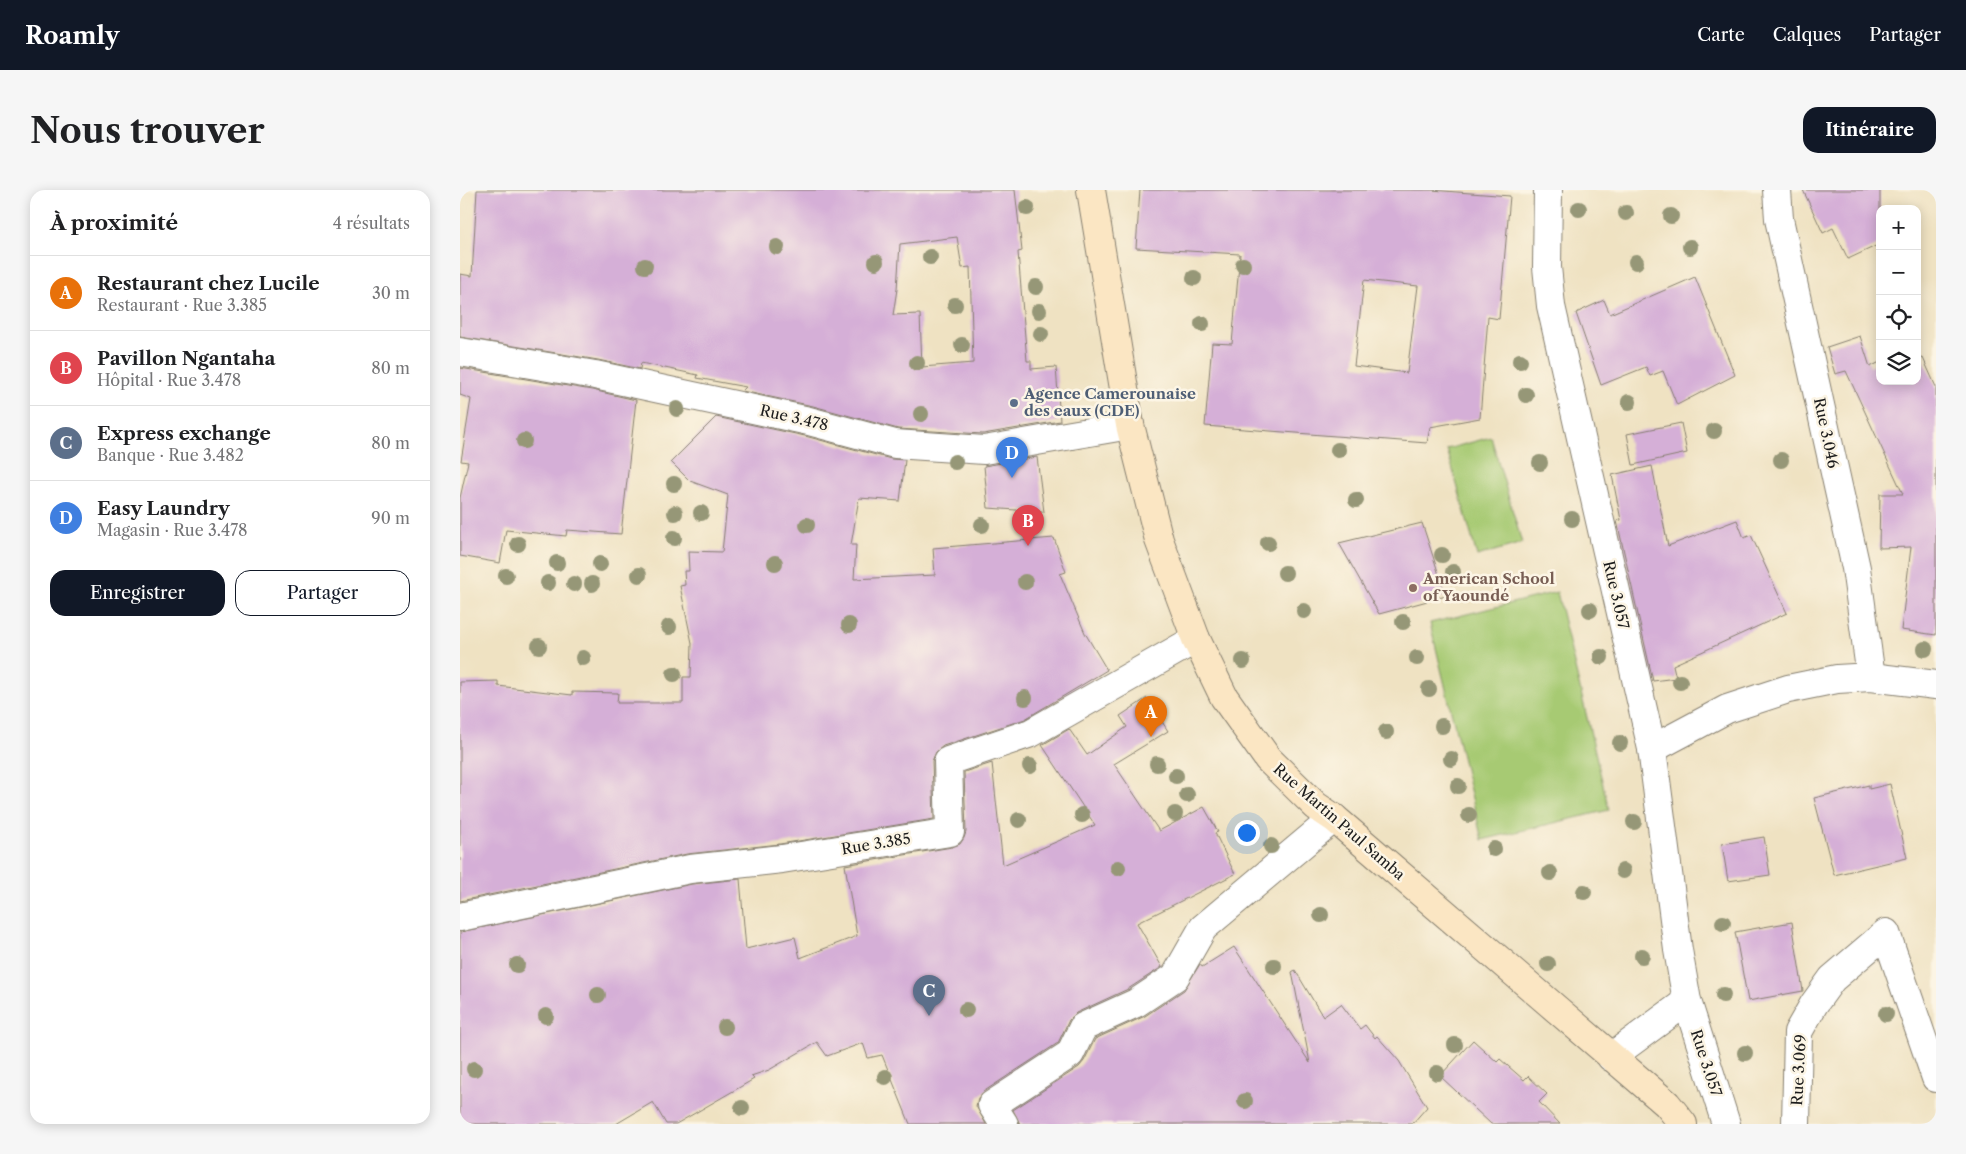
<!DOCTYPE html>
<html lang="fr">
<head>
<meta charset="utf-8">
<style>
	body { margin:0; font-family:"Libre Caslon Text",serif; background:#f6f6f6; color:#202124 }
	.controls { position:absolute; right:15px; top:15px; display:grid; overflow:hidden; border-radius:10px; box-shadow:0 2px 12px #0003 }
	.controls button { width:45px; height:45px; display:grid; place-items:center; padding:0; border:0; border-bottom:1px solid #e0e0e0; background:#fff; color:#202124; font:25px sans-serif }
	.you { position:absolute; left:786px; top:642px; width:18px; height:18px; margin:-12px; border:4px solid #fff; border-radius:50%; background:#1a73e8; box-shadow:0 0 0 8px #1a73e833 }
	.badge { display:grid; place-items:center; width:32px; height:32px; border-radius:50%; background:#111827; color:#fff; font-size:16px; font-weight:700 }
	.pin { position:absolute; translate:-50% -41px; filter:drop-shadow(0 1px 2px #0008) }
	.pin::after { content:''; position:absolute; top:26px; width:18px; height:15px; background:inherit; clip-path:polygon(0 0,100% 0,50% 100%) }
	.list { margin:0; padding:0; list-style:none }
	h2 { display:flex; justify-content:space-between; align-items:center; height:65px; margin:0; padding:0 20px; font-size:21px }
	h2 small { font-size:16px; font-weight:400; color:#757577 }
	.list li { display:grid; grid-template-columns:32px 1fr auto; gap:15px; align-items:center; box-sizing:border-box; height:75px; padding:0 20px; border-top:1px solid #e0e0e0 }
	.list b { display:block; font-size:19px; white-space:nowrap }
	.list p { margin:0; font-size:16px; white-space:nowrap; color:#757577 }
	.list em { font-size:16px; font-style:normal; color:#757577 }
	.actions { display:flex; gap:10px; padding:15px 20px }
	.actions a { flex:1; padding:11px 0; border:1px solid #111827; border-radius:15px; text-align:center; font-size:18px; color:#111827 }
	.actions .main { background:#111827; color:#fff }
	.icon { flex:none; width:28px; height:28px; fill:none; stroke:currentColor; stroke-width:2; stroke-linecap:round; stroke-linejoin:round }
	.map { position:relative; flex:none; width:1476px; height:934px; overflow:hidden; border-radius:15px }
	header { display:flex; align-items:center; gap:30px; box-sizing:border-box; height:70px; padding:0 25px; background:#111827; color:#fff }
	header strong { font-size:24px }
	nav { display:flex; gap:28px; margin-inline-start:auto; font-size:18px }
	.intro { display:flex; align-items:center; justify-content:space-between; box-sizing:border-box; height:120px; padding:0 30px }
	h1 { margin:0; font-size:35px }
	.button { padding:12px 22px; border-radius:15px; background:#111827; color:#fff; font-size:18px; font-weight:700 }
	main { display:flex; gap:30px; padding:0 30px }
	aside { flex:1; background:#fff; border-radius:15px; box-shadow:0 2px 12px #0003 }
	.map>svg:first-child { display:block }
	.green { fill:#a7ca73; stroke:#627348 }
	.building { fill:#d5afd7; fill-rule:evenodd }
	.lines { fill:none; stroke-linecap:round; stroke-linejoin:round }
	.minor-casing { stroke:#867f6f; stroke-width:30 }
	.secondary-casing { stroke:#867f6f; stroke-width:30 }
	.minor { stroke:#fff; stroke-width:28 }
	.secondary { stroke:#fbe6c3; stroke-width:28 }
	.tree { fill:#969777 }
	.service-dot { fill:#5c6f8a; stroke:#fcf5e5; stroke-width:2 }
	.education-dot { fill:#8d6e63; stroke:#fcf5e5; stroke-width:2 }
	.labels { text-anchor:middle; stroke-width:5; stroke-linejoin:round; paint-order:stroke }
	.service-label { font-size:15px; font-weight:bold; fill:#4e5e75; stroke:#fcf5e5; text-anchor:start }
	.street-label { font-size:15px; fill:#1c1c1c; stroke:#fcf5e5 }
	.education-label { font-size:15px; font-weight:bold; fill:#785e54; stroke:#fcf5e5; text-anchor:start }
</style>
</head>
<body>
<header>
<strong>Roamly</strong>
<nav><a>Carte</a><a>Calques</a><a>Partager</a></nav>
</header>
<div class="intro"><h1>Nous trouver</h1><a class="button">Itinéraire</a></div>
<main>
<aside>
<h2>À proximité<small>4 résultats</small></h2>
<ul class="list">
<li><span class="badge" style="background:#e8710a">A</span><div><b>Restaurant chez Lucile</b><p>Restaurant · Rue 3.385</p></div><em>30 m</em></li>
<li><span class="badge" style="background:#e0444e">B</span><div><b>Pavillon Ngantaha</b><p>Hôpital · Rue 3.478</p></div><em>80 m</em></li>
<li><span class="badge" style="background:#5c6f8a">C</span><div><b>Express exchange</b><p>Banque · Rue 3.482</p></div><em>80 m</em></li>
<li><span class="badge" style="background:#3f7fe0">D</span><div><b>Easy Laundry</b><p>Magasin · Rue 3.478</p></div><em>90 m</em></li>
</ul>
<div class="actions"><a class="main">Enregistrer</a><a>Partager</a></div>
</aside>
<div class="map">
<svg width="1476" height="934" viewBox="0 0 1476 934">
	<rect width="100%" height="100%" fill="#fcf5e5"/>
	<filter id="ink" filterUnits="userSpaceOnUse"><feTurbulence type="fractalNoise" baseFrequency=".02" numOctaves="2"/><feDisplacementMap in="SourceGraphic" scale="10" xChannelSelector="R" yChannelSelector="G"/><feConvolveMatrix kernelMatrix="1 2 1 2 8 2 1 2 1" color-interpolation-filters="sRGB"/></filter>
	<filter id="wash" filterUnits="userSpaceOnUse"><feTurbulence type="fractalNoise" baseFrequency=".0096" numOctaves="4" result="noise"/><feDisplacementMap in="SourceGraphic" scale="20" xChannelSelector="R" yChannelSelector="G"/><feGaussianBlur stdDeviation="1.12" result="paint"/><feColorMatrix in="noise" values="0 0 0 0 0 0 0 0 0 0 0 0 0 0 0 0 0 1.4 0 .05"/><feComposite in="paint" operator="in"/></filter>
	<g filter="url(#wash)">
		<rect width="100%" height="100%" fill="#efe2c2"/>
		<g class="green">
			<path d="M1031 247 1062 353 1017 366 987 259Z"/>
			<path d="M1097 402 1149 620 1022 650 970 433Z"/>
		</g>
		<g id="blocks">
			<g class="building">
				<path d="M17 0H555L562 61 558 62 567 171H571V179L596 177 600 231 523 244 438 239 353 216 282 201 286 197 237 188 238 185 181 173 180 179 138 170 0 147V84L12 86ZM497 47 502 78 510 77 513 173 462 177 460 124 433 125 437 99 440 54Z"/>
				<path d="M680 0H971L1050 6 1039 129 1028 127 1020 228 970 237 967 253 745 236 752 153 772 154 780 64 676 58ZM904 90 958 96 947 183 894 176Z"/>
				<path d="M1343 0H1420V54L1388 69 1373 38 1363 43Z"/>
				<path d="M1235 87 1275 185 1217 215 1203 181 1190 186 1186 177 1141 195 1116 123 1144 110 1150 124Z"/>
				<path d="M1400 146 1410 177 1420 172V191H1457V170L1463 168 1476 197V445L1441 440 1451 357 1419 358 1420 304H1443L1386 181 1375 184 1367 157Z"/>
				<path d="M0 178 132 200 176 210 161 344 107 340 106 346 46 340 40 373 0 366V308L8 272 1 271 11 209 0 205Z"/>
				<path d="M256 227 345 246 431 269 445 270 440 311 399 308 391 355H396L394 389 475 385 473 358 594 348 606 382 600 384 625 443 647 480 565 529 483 556 476 562 472 571 474 629 320 654 227 664 0 711V492L38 491V496L112 505V502L158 503 157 513H223V487H231L232 453 220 396 225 395 224 381H229L228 361 262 362 268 305 230 291 211 272Z"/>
				<path d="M1221 233 1227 263 1173 275 1167 244Z"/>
				<path d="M577 267 584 322 528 318 524 276Z"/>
				<path d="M1192 276 1208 356 1277 330 1284 348 1291 345 1327 423 1213 475 1216 488 1193 491 1157 331 1161 330 1152 285Z"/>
				<path d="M962 333 986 406 919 424 879 353Z"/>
				<path d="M687 508 708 541 654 574 699 641 744 617 758 642 755 643 775 684 677 733 702 777 668 799 616 823 609 830 598 853 523 902 518 908 516 916 526 934H450L422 865 408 868 403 853 367 866 357 852 309 880 291 886 294 889 216 934H206L193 912 156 934H0V742L232 694 280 689 286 759 335 747 340 768 397 746 385 675 492 657 500 654 504 648 506 642 504 582 532 573 543 675 635 635 582 555 609 539 627 565 667 537 660 526Z"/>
				<path d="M1430 594 1447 668 1374 685 1354 608 1409 595V599Z"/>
				<path d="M1304 647 1310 685 1268 691 1262 654Z"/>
				<path d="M1332 732 1343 801 1288 811 1275 742Z"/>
				<path d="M774 757 850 873 832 782 835 780 863 827 881 814 900 839 905 835 915 848 917 846 939 871 967 917 952 934H560L553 920 619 877 624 871 635 849 685 826 724 800 740 774 742 777Z"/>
				<path d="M1013 850 1037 872 1040 869 1064 890 1068 886 1087 904 1079 912 1100 934H1031L980 886Z"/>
			</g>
		</g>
	</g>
	<g filter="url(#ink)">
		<use href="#blocks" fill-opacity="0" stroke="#867f6f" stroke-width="1"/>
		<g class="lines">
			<defs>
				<g id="minor">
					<path d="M1088 0 1087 77 1091 116 1192 559 1218 760 1227 811 1266 934"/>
					<path d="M1317 0 1319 29 1396 378 1411 487"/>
					<path d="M0 162 135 185 349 231 435 254 524 260 670 235"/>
					<path d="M1192 559 1267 519 1328 499 1377 489 1411 487 1476 495"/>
					<path d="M0 727 230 679 322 669 490 642 488 571 571 543 736 449"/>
					<path d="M1151 867 1227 811"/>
					<path d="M544 934 532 915 610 864 623 837 676 813 715 787 743 738 874 628"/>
					<path d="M1336 934 1338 842 1354 814 1372 789 1426 743 1476 888"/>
				</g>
				<path id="secondary" d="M631 0 670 235 699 350 736 449 764 507 808 569 856 616 874 628 1207 914 1223 934"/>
			</defs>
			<use href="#minor" class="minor-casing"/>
			<use href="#secondary" class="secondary-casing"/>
			<use href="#minor" class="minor"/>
			<use href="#secondary" class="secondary"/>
		</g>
		<g class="tree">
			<circle cx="567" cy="18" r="8"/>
			<circle cx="1119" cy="19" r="8"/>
			<circle cx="1166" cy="23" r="8"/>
			<circle cx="1211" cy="26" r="8"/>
			<circle cx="317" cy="57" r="8"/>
			<circle cx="1230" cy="57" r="8"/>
			<circle cx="470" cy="67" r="8"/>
			<circle cx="416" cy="72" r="8"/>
			<circle cx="1176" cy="72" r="8"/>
			<circle cx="783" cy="75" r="8"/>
			<circle cx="185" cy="76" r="8"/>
			<circle cx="734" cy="88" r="8"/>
			<circle cx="576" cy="97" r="8"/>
			<circle cx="495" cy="115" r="8"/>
			<circle cx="579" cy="121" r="8"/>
			<circle cx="742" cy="134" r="8"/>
			<circle cx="581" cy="144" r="8"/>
			<circle cx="502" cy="155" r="8"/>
			<circle cx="1060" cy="171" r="8"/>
			<circle cx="457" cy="173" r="8"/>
			<circle cx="1066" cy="205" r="8"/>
			<circle cx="1169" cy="212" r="8"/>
			<circle cx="217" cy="219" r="8"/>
			<circle cx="461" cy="224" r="8"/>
			<circle cx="1254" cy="241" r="8"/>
			<circle cx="64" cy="251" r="8"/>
			<circle cx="878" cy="260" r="8"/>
			<circle cx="1321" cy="270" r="8"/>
			<circle cx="495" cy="272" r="8"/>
			<circle cx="1080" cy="273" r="8"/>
			<circle cx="214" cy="294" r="8"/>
			<circle cx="896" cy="310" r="8"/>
			<circle cx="215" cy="323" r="8"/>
			<circle cx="241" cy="323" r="8"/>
			<circle cx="1112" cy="329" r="8"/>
			<circle cx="347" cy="335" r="8"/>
			<circle cx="522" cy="335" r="8"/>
			<circle cx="214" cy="348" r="8"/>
			<circle cx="808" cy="353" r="8"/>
			<circle cx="58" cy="354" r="8"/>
			<circle cx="982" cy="365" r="8"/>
			<circle cx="97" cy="373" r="8"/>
			<circle cx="315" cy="373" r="8"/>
			<circle cx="140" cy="374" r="8"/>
			<circle cx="993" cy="382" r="8"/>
			<circle cx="825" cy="383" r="8"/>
			<circle cx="179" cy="385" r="8"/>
			<circle cx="46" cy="386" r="8"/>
			<circle cx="565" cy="392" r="8"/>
			<circle cx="88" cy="393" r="8"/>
			<circle cx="114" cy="394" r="8"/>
			<circle cx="132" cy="394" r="8"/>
			<circle cx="1130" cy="420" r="8"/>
			<circle cx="844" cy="421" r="8"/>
			<circle cx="943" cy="432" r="8"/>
			<circle cx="389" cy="435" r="8"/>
			<circle cx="209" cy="437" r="8"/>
			<circle cx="79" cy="456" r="8"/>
			<circle cx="1465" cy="459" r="8"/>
			<circle cx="1141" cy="467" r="8"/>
			<circle cx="123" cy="468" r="8"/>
			<circle cx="957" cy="468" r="8"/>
			<circle cx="783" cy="471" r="8"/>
			<circle cx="214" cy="484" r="8"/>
			<circle cx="1220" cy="492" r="8"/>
			<circle cx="969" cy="499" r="8"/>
			<circle cx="565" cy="508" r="8"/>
			<circle cx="982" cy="536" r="8"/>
			<circle cx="926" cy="542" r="8"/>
			<circle cx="1160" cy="553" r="8"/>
			<circle cx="991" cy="569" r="8"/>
			<circle cx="697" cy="574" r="8"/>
			<circle cx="570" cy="576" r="8"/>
			<circle cx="716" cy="586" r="8"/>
			<circle cx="998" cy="596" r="8"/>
			<circle cx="727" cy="605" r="8"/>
			<circle cx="715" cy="624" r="8"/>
			<circle cx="622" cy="625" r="8"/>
			<circle cx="1009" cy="625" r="8"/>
			<circle cx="559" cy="630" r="8"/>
			<circle cx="1174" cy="632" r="8"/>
			<circle cx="811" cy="656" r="8"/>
			<circle cx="1034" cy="659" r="8"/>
			<circle cx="658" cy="678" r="8"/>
			<circle cx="1163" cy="681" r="8"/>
			<circle cx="1090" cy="683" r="8"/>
			<circle cx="1124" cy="702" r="8"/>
			<circle cx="861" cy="725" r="8"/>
			<circle cx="1263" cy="733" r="8"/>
			<circle cx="1182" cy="766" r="8"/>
			<circle cx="1088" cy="774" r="8"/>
			<circle cx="57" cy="775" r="8"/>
			<circle cx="814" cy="776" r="8"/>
			<circle cx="138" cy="805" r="8"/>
			<circle cx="1263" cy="805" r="8"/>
			<circle cx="506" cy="820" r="8"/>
			<circle cx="1426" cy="824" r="8"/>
			<circle cx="86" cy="826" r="8"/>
			<circle cx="265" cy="837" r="8"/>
			<circle cx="995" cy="855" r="8"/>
			<circle cx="1285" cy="863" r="8"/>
			<circle cx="14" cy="879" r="8"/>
			<circle cx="977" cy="883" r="8"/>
			<circle cx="425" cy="887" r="8"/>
			<circle cx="785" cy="911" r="8"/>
			<circle cx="282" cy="918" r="8"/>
		</g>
	</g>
	<circle class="service-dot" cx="554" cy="213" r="5"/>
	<circle class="education-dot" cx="953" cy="398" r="5"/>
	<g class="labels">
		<g class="service-label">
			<text x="564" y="209">Agence Camerounaise<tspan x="564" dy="17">des eaux (CDE)</tspan></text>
		</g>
		<g class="street-label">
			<text transform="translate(334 228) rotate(13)" y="5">Rue 3.478</text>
			<text transform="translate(1366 243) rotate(78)" y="5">Rue 3.046</text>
			<text transform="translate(1156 405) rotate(77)" y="5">Rue 3.057</text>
			<text transform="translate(879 632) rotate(41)" y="5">Rue Martin Paul Samba</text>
			<text transform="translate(416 654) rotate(-9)" y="5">Rue 3.385</text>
			<text transform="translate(1246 873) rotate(72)" y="5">Rue 3.057</text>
			<text transform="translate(1339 880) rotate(-87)" y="5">Rue 3.069</text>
		</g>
		<g class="education-label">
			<text x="963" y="394">American School<tspan x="963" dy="17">of Yaoundé</tspan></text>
		</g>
	</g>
</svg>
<div class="controls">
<button>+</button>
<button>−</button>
<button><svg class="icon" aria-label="locate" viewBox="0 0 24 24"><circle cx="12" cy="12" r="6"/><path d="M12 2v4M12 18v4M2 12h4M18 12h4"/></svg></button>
<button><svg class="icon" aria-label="layers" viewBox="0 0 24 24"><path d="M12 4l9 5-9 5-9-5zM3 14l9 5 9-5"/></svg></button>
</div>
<div class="you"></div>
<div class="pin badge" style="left:691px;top:547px;background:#e8710a">A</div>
<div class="pin badge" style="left:568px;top:356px;background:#e0444e">B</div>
<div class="pin badge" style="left:469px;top:826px;background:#5c6f8a">C</div>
<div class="pin badge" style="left:552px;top:288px;background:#3f7fe0">D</div>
</div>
</main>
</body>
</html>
